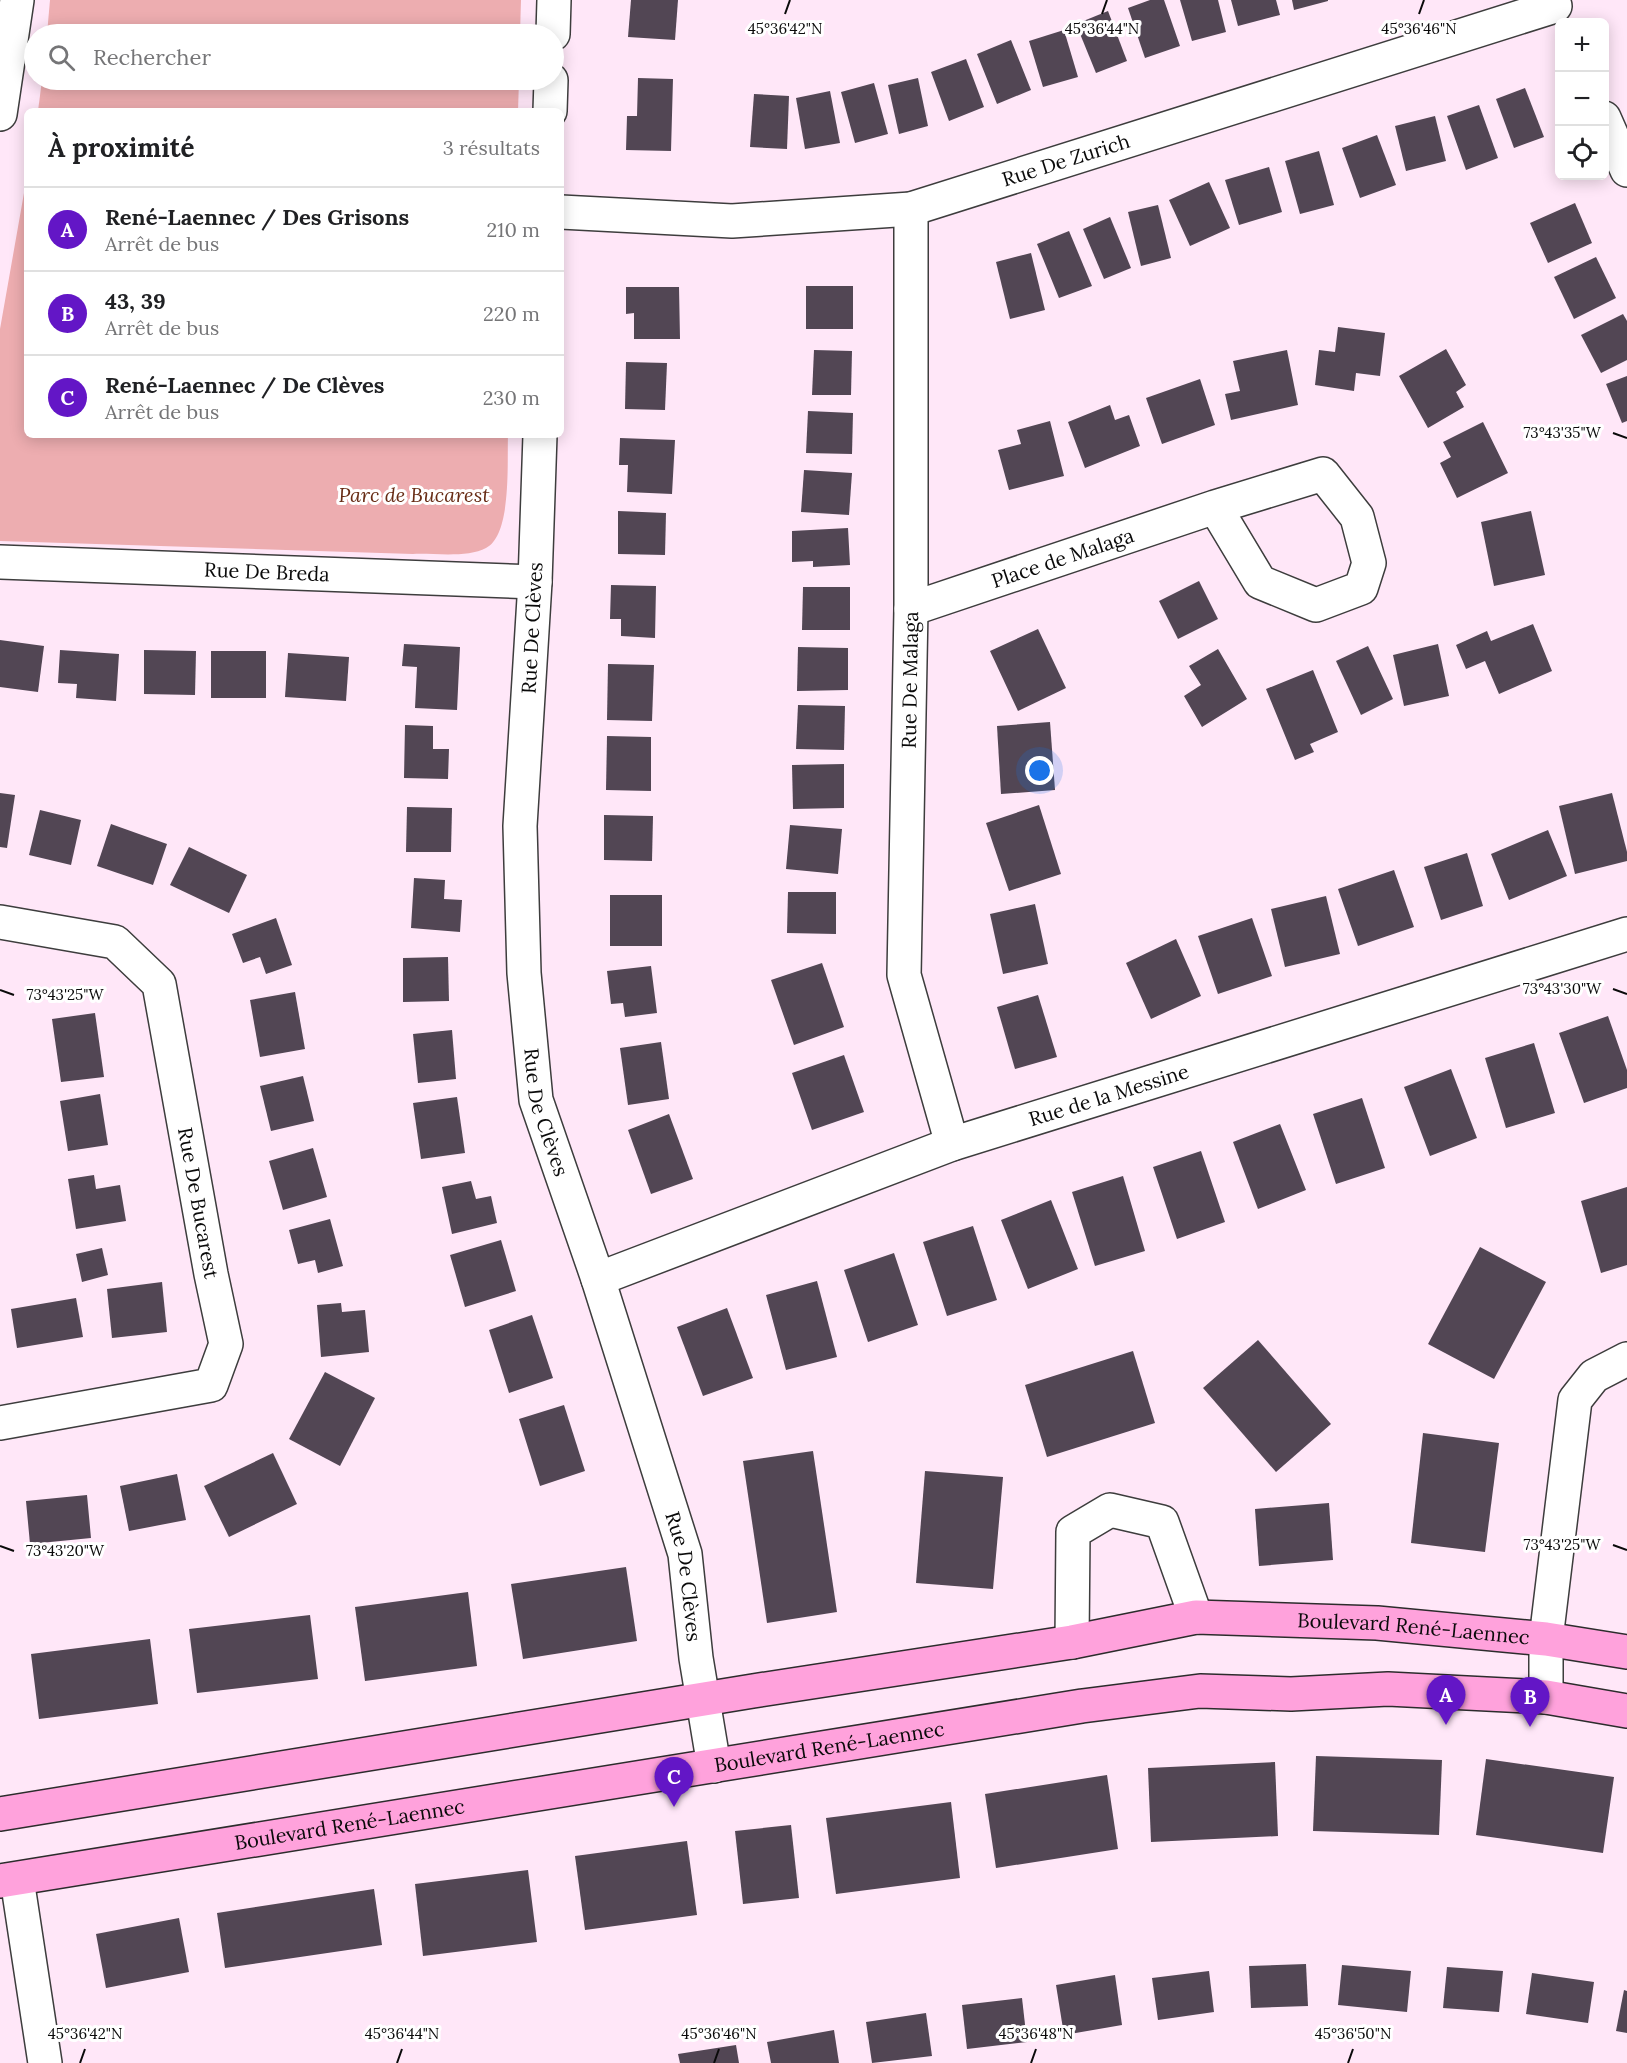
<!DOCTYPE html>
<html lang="fr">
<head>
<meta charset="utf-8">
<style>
	body { margin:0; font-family:Lora,serif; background:#f6f6f6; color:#202124 }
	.controls { position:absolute; right:18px; top:18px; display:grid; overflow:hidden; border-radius:9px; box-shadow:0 3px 15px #0003 }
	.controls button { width:54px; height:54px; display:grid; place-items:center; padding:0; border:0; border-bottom:2px solid #e0e0e0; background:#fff; color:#202124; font:30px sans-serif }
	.you { position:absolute; left:1040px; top:771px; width:21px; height:21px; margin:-15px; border:4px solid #fff; border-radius:50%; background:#1a73e8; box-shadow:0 0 0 9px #1a73e833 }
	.badge { display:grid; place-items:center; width:39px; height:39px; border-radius:50%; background:#6316c6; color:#fff; font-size:20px; font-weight:700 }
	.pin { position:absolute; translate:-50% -50px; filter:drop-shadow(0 2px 3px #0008) }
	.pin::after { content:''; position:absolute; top:32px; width:21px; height:18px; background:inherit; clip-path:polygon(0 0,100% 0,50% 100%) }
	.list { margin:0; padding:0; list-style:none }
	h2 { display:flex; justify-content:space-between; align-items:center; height:78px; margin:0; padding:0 24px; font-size:26px }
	h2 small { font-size:20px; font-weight:400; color:#757577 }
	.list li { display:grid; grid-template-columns:39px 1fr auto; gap:18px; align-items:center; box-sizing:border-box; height:84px; padding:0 24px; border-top:2px solid #e0e0e0 }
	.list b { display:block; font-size:22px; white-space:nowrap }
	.list p { margin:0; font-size:20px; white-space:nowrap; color:#757577 }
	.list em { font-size:20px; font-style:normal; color:#757577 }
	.icon { flex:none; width:33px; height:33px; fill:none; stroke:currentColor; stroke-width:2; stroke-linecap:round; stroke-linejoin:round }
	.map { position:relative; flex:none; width:1627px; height:2063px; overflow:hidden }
	.search { position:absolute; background:#fff; box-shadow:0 3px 15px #0003; left:24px; top:24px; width:540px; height:66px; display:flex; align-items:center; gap:15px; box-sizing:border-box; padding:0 21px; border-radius:33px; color:#757577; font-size:22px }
	.panel { position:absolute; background:#fff; box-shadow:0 3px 15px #0003; left:24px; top:108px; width:540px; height:330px; border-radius:9px }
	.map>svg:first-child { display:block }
	.green { fill:#edadb0 }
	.building { fill:#524654 }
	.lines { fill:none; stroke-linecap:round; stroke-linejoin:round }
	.street-casing { stroke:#3d3d3d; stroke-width:36 }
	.secondary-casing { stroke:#2c2c2c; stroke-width:36 }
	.street { stroke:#fff; stroke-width:33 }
	.secondary { stroke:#ffa2dc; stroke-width:33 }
	.ticks { fill:none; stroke:#0a0a0a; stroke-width:2 }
	.labels { text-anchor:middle; stroke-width:6; stroke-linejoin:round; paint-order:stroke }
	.street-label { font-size:20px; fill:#0a0a0a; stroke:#fff }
	.park-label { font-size:20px; font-style:italic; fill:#672c15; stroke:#fff }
	.ticks-label { font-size:15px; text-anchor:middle; fill:#0a0a0a; stroke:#fff; stroke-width:6; stroke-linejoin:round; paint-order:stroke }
</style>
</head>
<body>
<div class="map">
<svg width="1627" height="2063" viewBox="0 0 1627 2063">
	<rect width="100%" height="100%" fill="#ffe7f8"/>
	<g class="green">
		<path d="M50 0H521L520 34H47Z"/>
		<path d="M42 80H519L518 111H38Z"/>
		<path d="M27 176V435H508C507 462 512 535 486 548 468 558 434 553 413 554L0 541V329Z"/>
	</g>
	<g class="building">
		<path d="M631 0H678L675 40 628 37Z"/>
		<path d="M1150 0H1164L1180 46 1145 58 1128 8Z"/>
		<path d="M1180 0H1218L1226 32 1192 41Z"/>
		<path d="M1231 0H1276L1280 15 1238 26Z"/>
		<path d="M1292 0H1328V1L1294 10Z"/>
		<path d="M1108 11 1127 61 1096 73 1076 24Z"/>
		<path d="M1064 30 1078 77 1043 87 1029 41Z"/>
		<path d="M1011 40 1031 90 997 104 977 54Z"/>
		<path d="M966 59 984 107 949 121 931 72Z"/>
		<path d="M638 78 673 79 671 151 626 150 627 116H637Z"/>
		<path d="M918 78 928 126 899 134 888 85Z"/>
		<path d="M874 83 888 134 855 143 841 92Z"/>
		<path d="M1525 88 1544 137 1514 148 1496 99Z"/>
		<path d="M830 91 840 143 805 149 796 98Z"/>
		<path d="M754 94 789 96 787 149 750 147Z"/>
		<path d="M1479 105 1498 158 1466 170 1447 116Z"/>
		<path d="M1435 116 1446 161 1406 171 1395 126Z"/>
		<path d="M1377 135 1396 185 1360 198 1342 148Z"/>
		<path d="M1319 151 1334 205 1300 214 1285 161Z"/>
		<path d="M1269 167 1282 212 1239 225 1225 180Z"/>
		<path d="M1209 182 1230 228 1190 246 1169 200Z"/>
		<path d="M1575 203 1592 243 1548 263 1530 223Z"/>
		<path d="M1158 205 1171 258 1141 266 1128 212Z"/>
		<path d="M1110 217 1131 268 1104 279 1083 229Z"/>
		<path d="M1069 231 1092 286 1059 298 1037 244Z"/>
		<path d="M1031 253 1045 310 1010 319 996 262Z"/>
		<path d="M1596 257 1616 298 1574 319 1554 277Z"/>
		<rect x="806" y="286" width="47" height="43"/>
		<path d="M626 287H679L680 339H634V313L626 314Z"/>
		<path d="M1623 314 1627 321V360L1601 373 1581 335Z"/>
		<path d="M1338 327 1385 333 1380 376 1356 373 1354 391 1315 385 1319 350 1335 352Z"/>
		<path d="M1446 349 1466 385 1456 392 1464 407 1428 428 1399 376Z"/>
		<path d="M814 350 852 351 851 395H812Z"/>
		<path d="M1287 350 1298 405 1231 420 1225 394 1240 391 1233 361Z"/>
		<path d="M626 362 667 363 665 410 625 409Z"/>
		<path d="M1627 376V421L1622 423 1606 384Z"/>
		<path d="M1200 379 1215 425 1162 444 1146 398Z"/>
		<path d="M1110 405 1115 420 1129 415 1140 446 1085 468 1068 422Z"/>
		<path d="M808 411 853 413 852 454 806 453Z"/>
		<path d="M1050 421 1064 476 1009 490 998 450 1021 444 1017 430Z"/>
		<path d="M1483 422 1508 473 1457 498 1440 463 1451 457 1443 442Z"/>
		<path d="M620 438 675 440 672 494 627 492 628 465H619Z"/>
		<path d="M804 470 852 473 849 515 801 512Z"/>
		<path d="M618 511 666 513 665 555 618 554Z"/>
		<path d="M1531 511 1545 575 1494 586 1481 522Z"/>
		<path d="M848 528 850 565 813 567V561L792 562V531Z"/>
		<path d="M1199 581 1218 619 1178 639 1159 601Z"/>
		<path d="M611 585 656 586 655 638 621 636V619H610Z"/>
		<path d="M803 587H850V630H802Z"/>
		<path d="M1533 624 1552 671 1499 694 1485 661 1466 669 1456 645 1487 631 1491 641Z"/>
		<path d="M1038 629 1066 688 1018 711 990 651Z"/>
		<path d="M0 640 44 646 38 692 0 687Z"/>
		<path d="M404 644 460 647 457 710 415 708 417 667 402 666Z"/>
		<path d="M1438 644 1449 696 1404 706 1393 655Z"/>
		<path d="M1368 646 1393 699 1361 715 1336 661Z"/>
		<path d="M798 647 848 648V690L797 691Z"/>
		<path d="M1218 649 1247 699 1202 727 1184 696 1201 685 1189 666Z"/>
		<path d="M60 650 119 654 116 701 76 698 77 684 58 683Z"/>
		<path d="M144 650 196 651 195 695 144 694Z"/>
		<rect x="211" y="651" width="55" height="47"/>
		<path d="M288 653 349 657 346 701 285 697Z"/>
		<path d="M608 664 654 665 652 721 607 720Z"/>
		<path d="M1313 670 1338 732 1310 744 1314 752 1295 760 1266 689Z"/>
		<path d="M798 705 845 706 844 750 796 749Z"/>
		<path d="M1050 722 1055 790 1001 794 997 726Z"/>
		<path d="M405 725 433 726V749H449L448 779 404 778Z"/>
		<path d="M607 736 651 737V791L606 790Z"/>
		<path d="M844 764V808L793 809 792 765Z"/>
		<path d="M0 793 15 795 7 848 0 847Z"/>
		<path d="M1612 793 1627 852V861L1575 874 1559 806Z"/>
		<path d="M1039 805 1061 874 1009 891 986 823Z"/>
		<path d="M407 807 452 808 451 852H406Z"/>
		<path d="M40 810 81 820 71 865 29 855Z"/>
		<path d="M604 815 653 816 652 861 604 860Z"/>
		<path d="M111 824 167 844 153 885 97 866Z"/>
		<path d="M790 825 842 829 838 874 786 869Z"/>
		<path d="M1548 830 1567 876 1509 900 1491 854Z"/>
		<path d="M189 847 247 875 229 913 170 885Z"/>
		<path d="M1467 853 1483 906 1441 920 1424 867Z"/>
		<path d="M1394 870 1414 927 1358 946 1338 889Z"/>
		<path d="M414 878 445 880 444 899 462 900 460 932 411 928Z"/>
		<path d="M788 892H836V934L787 933Z"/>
		<rect x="610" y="895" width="52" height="51"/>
		<path d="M1326 896 1340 954 1285 967 1271 909Z"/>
		<path d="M1035 904 1048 964 1003 974 990 914Z"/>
		<path d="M276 918 292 965 266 974 260 957 243 963 232 934Z"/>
		<path d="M1252 918 1272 976 1218 994 1198 936Z"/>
		<path d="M1176 939 1201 996 1151 1019 1126 963Z"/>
		<path d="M448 957 449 1001 403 1002V958Z"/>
		<path d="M822 963 844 1027 794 1045 771 980Z"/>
		<path d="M651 966 657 1013 625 1017 623 1003 611 1004 607 971Z"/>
		<path d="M295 992 305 1049 260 1057 250 1000Z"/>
		<path d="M1038 995 1057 1057 1015 1069 997 1007Z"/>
		<path d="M95 1013 104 1077 61 1082 52 1019Z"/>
		<path d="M1608 1016 1627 1070V1088L1584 1103 1559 1033Z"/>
		<path d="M452 1030 456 1079 418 1083 413 1034Z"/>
		<path d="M661 1042 669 1099 628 1105 620 1048Z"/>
		<path d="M1534 1043 1555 1113 1506 1128 1485 1058Z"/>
		<path d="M844 1055 864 1112 812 1130 792 1073Z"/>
		<path d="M1451 1069 1477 1138 1430 1156 1404 1087Z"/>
		<path d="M303 1076 314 1121 271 1131 260 1086Z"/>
		<path d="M100 1094 108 1145 68 1151 60 1101Z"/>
		<path d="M457 1097 465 1153 421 1159 413 1103Z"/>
		<path d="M1362 1098 1385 1168 1336 1184 1313 1114Z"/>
		<path d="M669 1114 693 1179 651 1194 628 1130Z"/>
		<path d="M1280 1124 1306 1190 1258 1209 1233 1142Z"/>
		<path d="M313 1148 327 1197 283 1210 269 1161Z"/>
		<path d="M1201 1151 1225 1222 1177 1239 1153 1167Z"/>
		<path d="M94 1175 96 1189 120 1185 126 1221 76 1229 68 1179Z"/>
		<path d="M1123 1176 1145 1251 1095 1266 1072 1192Z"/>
		<path d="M471 1181 476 1199 491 1196 497 1223 452 1234 442 1187Z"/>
		<path d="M1627 1187V1265L1601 1273 1581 1201Z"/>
		<path d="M1051 1200 1078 1269 1028 1289 1001 1220Z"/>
		<path d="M330 1219 343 1266 318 1273 315 1260 298 1264 289 1230Z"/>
		<path d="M973 1226 997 1300 947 1316 923 1242Z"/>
		<path d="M501 1240 516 1291 465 1307 450 1255Z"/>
		<path d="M1480 1247 1546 1282 1494 1379 1428 1344Z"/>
		<path d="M102 1248 108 1275 82 1282 76 1254Z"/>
		<path d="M894 1253 918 1325 868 1342 844 1270Z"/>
		<path d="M817 1281 837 1357 786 1370 766 1295Z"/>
		<path d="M162 1282 167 1332 112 1338 107 1289Z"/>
		<path d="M76 1298 83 1337 17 1348 11 1309Z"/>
		<path d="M341 1303 342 1312 365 1310 369 1352 321 1357 317 1305Z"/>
		<path d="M727 1308 753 1378 703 1396 677 1327Z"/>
		<path d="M532 1315 553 1378 509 1393 489 1330Z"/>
		<path d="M1258 1340 1331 1424 1276 1472 1203 1388Z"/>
		<path d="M1133 1351 1155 1423 1047 1457 1025 1385Z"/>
		<path d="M325 1372 375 1398 340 1466 289 1439Z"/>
		<path d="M564 1405 585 1471 540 1486 519 1419Z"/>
		<path d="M1423 1433 1499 1443 1485 1552 1411 1543Z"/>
		<path d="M813 1451 837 1612 767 1623 743 1461Z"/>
		<path d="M273 1453 297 1504 229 1537 204 1486Z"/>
		<path d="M925 1471 1003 1477 993 1589 916 1583Z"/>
		<path d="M177 1474 186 1520 129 1531 120 1486Z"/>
		<path d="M87 1495 91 1538 30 1544 26 1501Z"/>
		<path d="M1329 1503 1333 1560 1259 1566 1255 1509Z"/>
		<path d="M626 1567 637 1641 523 1659 511 1584Z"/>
		<path d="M468 1592 477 1666 365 1681 355 1607Z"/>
		<path d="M310 1615 318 1679 197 1693 189 1629Z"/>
		<path d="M150 1639 158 1704 39 1719 31 1654Z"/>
		<path d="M1316 1756 1442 1760 1439 1835 1313 1831Z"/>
		<path d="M1486 1759 1614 1777 1603 1853 1476 1835Z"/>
		<path d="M1275 1762 1278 1836 1151 1842 1148 1768Z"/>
		<path d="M1107 1775 1118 1849 996 1868 985 1794Z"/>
		<path d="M951 1802 960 1878 836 1894 826 1818Z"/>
		<path d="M791 1825 799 1898 743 1904 735 1831Z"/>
		<path d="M687 1841 697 1915 585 1930 575 1856Z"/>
		<path d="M528 1870 537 1942 423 1956 415 1884Z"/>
		<path d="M374 1889 382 1945 225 1968 217 1913Z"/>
		<path d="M179 1918 189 1972 106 1988 96 1934Z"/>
		<path d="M1306 1964 1308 2006 1251 2008 1249 1966Z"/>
		<path d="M1342 1965 1411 1971 1407 2012 1338 2005Z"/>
		<path d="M1447 1967 1503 1971 1499 2012 1443 2008Z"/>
		<path d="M1209 1971 1214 2012 1158 2020 1152 1978Z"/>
		<path d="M1532 1973 1594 1982 1588 2023 1526 2014Z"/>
		<path d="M1115 1975 1122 2025 1064 2035 1056 1985Z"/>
		<path d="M1624 1990 1627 1991V2033L1616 2031Z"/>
		<path d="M1022 1998 1027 2042 967 2049 962 2005Z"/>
		<path d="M926 2013 932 2056 872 2063 866 2022Z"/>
		<path d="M834 2030 839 2063H771L767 2042Z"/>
		<path d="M736 2045 739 2063H680L678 2054Z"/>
	</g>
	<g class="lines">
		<defs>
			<g id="street">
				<path d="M553 34 554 0"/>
				<path d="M550 111 551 80"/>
				<path d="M0 114 17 0"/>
				<path d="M1604 118 1627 170"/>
				<path d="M911 209V609L904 975 952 1144"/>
				<path id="s1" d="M561 212 732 221 911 209 1555 6"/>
				<path id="s2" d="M540 435 535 582 520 826 524 973 536 1100 598 1279 685 1554 696 1658 714 1766"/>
				<path id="s3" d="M0 562 535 582"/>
				<path id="s4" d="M911 609 1215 507 1323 474 1357 517 1369 563 1361 588 1316 605 1260 582 1215 507"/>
				<path id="s5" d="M0 922 115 942 159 984 211 1274 226 1344 211 1385 0 1423"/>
				<path id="s6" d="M598 1279 952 1144 1627 934"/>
				<path d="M1072 1642 1073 1532 1110 1510 1162 1522 1196 1617"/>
				<path d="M1546 1697V1639L1575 1400 1594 1376 1627 1359"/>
				<path d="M17 1879 45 2063"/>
			</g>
			<g id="secondary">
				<path id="s7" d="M0 1814 753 1691 1072 1642 1196 1617 1377 1623 1546 1639 1627 1652"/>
				<path id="s8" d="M0 1881 1082 1706 1200 1691 1291 1694 1388 1689 1546 1697 1627 1711"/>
			</g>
		</defs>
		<use href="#street" class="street-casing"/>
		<use href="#secondary" class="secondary-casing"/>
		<use href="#street" class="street"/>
		<use href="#secondary" class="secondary"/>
	</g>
	<path class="ticks" d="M785 14 790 0M1102 14 1107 0M1419 14 1424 0M1613 433 1627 438M1613 989 1627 994M0 990 14 995M1613 1545 1627 1550M0 1546 14 1551M80 2063 85 2049M397 2063 402 2049M714 2063 719 2049M1031 2063 1036 2049M1348 2063 1353 2049"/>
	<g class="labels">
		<g class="street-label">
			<text dy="7" stroke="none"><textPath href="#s1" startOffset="513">Rue De Zurich</textPath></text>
			<text dy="7" stroke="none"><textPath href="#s4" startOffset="160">Place de Malaga</textPath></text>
			<text dy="7" stroke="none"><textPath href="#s3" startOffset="267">Rue De Breda</textPath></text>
			<text transform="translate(532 628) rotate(-87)" y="7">Rue De Clèves</text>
			<text transform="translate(910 680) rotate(-89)" y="7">Rue De Malaga</text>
			<text dy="7" stroke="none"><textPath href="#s6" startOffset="543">Rue de la Messine</textPath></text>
			<text dy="7" stroke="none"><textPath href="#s2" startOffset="680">Rue De Clèves</textPath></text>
			<text dy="7" stroke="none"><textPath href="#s5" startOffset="400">Rue De Bucarest</textPath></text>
			<text dy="7" stroke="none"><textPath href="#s2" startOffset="1166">Rue De Clèves</textPath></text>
			<text dy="7" stroke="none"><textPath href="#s7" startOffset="1430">Boulevard René-Laennec</textPath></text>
			<text dy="7" stroke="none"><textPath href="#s8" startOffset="840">Boulevard René-Laennec</textPath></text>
			<text dy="7" stroke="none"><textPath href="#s8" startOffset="354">Boulevard René-Laennec</textPath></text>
		</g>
		<g class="park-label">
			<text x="414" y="502">Parc de Bucarest</text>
		</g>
	</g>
	<g class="ticks-label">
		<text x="785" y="34">45°36'42"N</text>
		<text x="1102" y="34">45°36'44"N</text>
		<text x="1419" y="34">45°36'46"N</text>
		<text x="1562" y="438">73°43'35"W</text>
		<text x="1562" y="994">73°43'30"W</text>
		<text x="65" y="1000">73°43'25"W</text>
		<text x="1562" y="1550">73°43'25"W</text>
		<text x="65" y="1556">73°43'20"W</text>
		<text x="85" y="2039">45°36'42"N</text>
		<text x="402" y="2039">45°36'44"N</text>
		<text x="719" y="2039">45°36'46"N</text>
		<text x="1036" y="2039">45°36'48"N</text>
		<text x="1353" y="2039">45°36'50"N</text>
	</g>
</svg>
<div class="controls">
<button>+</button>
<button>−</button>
<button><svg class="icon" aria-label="locate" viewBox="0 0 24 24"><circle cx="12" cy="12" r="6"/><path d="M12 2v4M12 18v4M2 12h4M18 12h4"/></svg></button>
</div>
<div class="you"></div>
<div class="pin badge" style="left:1446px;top:1725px">A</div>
<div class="pin badge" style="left:1530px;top:1727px">B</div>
<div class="pin badge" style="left:674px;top:1807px">C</div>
<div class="search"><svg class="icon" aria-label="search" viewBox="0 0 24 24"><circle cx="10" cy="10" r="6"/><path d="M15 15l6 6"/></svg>Rechercher</div>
<section class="panel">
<h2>À proximité<small>3 résultats</small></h2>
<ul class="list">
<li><span class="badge">A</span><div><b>René-Laennec / Des Grisons</b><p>Arrêt de bus</p></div><em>210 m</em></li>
<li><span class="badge">B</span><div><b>43, 39</b><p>Arrêt de bus</p></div><em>220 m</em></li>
<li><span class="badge">C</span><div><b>René-Laennec / De Clèves</b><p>Arrêt de bus</p></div><em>230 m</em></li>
</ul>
</section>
</div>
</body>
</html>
